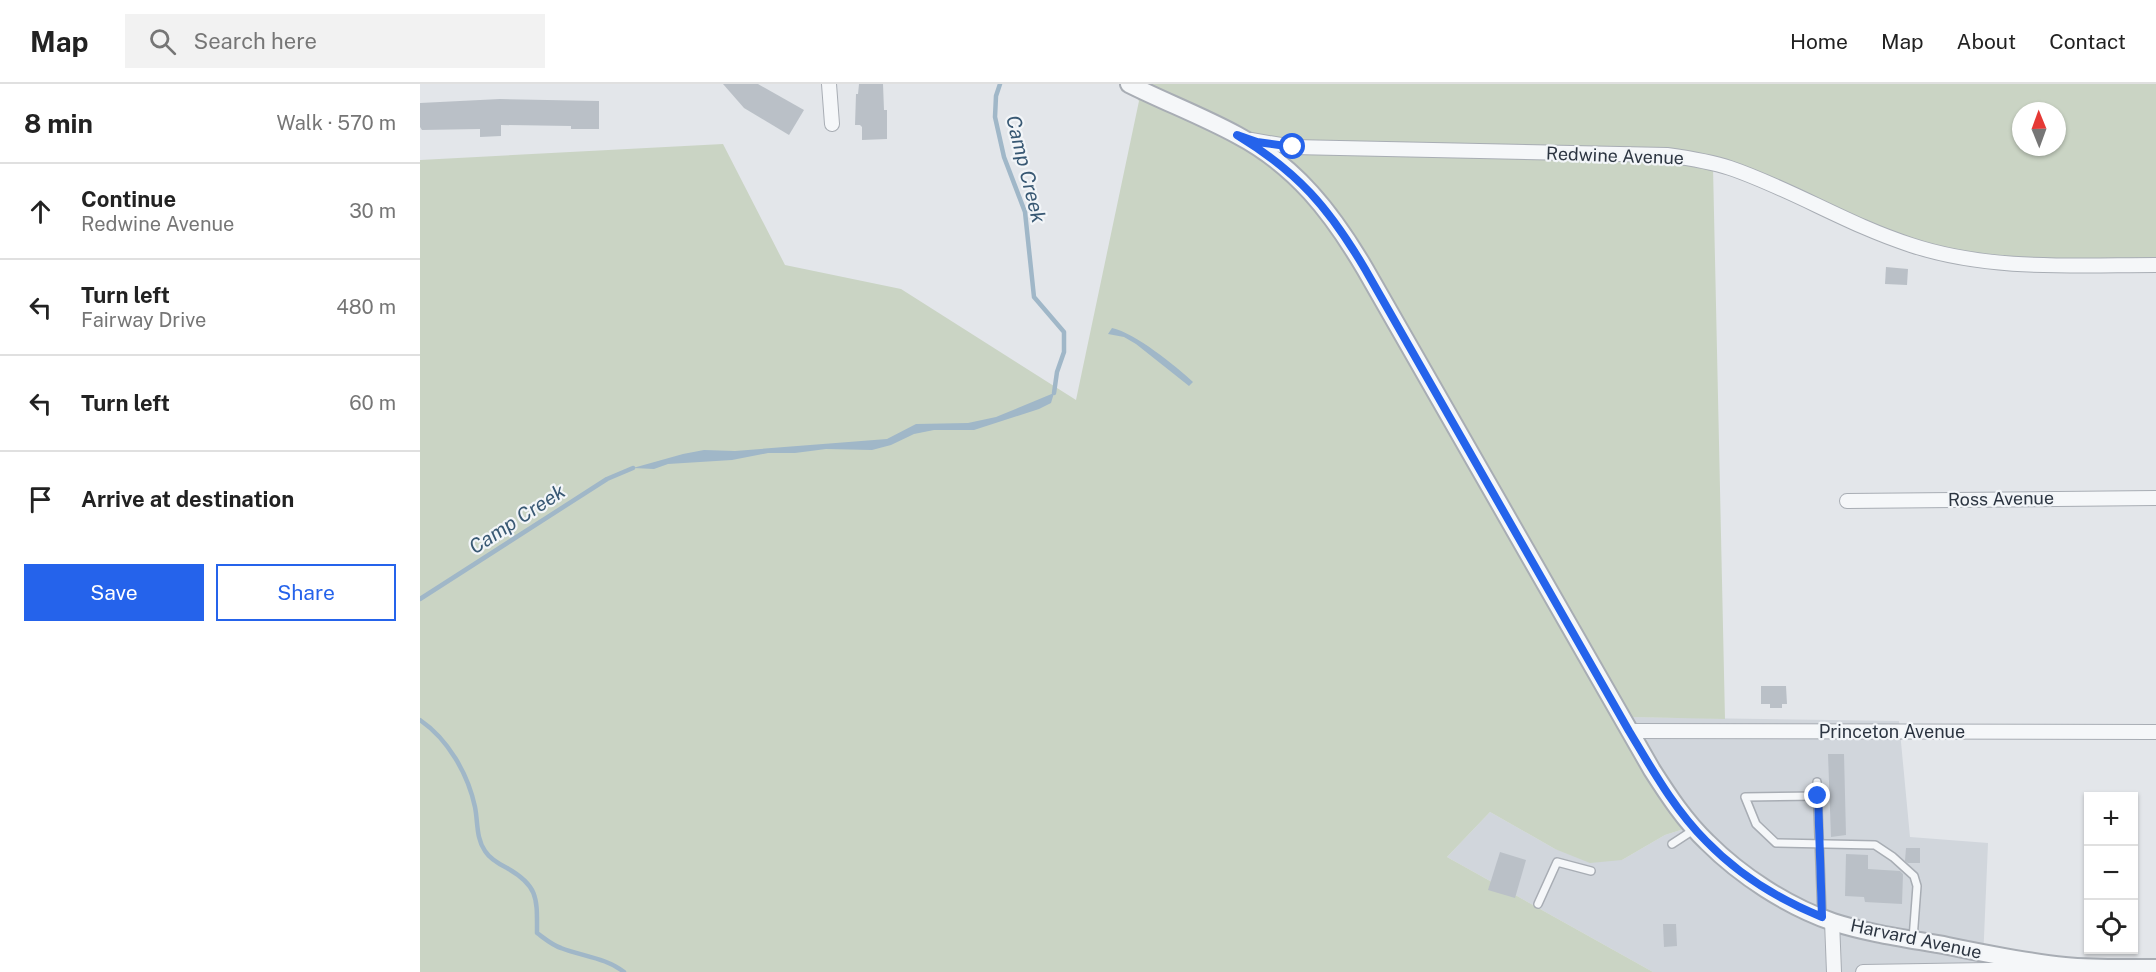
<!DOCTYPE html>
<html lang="en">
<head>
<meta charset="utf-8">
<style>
	body { margin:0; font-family:"Public Sans",sans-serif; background:#f2f2f2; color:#222 }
	.controls { position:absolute; right:18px; bottom:18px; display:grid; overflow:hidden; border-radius:0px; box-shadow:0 2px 4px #0004 }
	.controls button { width:54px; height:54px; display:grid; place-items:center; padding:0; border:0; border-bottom:2px solid #e0e0e0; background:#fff; color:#222; font:30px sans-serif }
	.compass { position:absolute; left:1592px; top:18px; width:54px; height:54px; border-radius:50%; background:#fff; box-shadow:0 2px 4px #0004; rotate:359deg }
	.stop { position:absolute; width:18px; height:18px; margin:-14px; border:4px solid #2563eb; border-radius:50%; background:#fff }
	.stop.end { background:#2563eb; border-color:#fff; box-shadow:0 2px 6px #0008 }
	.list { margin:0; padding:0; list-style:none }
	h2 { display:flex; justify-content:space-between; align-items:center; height:78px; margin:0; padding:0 24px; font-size:26px }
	h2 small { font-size:20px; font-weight:400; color:#767676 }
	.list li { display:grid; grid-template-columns:39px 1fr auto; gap:18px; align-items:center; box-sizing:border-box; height:96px; padding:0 24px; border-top:2px solid #e0e0e0 }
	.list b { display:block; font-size:22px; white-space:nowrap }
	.list p { margin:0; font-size:20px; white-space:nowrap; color:#767676 }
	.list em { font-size:20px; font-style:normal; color:#767676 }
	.actions { display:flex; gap:12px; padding:18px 24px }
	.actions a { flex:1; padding:14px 0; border:2px solid #2563eb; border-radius:0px; text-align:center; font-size:21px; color:#2563eb }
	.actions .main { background:#2563eb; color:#fff }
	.icon { flex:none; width:33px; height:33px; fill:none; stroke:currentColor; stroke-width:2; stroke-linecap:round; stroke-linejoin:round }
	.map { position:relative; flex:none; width:1736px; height:888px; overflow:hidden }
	header { display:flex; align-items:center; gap:36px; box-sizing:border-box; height:84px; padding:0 30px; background:#fff; border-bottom:2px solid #e0e0e0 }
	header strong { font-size:28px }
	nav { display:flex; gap:33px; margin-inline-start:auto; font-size:21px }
	.search { width:420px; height:54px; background:#f2f2f2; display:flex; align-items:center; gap:15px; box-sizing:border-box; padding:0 21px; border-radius:0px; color:#767676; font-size:22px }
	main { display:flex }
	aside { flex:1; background:#fff }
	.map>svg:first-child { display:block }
	.built { fill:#d1d6dc }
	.green { fill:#cad4c4; fill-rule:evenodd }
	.water { fill:#a0b7c8 }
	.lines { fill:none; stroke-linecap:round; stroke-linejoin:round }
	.stream { stroke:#a0b7c8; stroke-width:4.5 }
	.building { fill:#bac0c7 }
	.service-casing { stroke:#a8adb4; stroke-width:10 }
	.minor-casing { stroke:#a8adb4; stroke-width:16 }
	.tertiary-casing { stroke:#a8adb4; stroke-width:20 }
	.service { stroke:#f5f7f9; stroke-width:7 }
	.minor { stroke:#f5f7f9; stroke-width:14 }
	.tertiary { stroke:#f5f7f9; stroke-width:16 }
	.route { stroke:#2563eb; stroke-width:8 }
	.labels { text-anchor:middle; stroke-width:4.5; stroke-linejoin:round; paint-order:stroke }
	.street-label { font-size:18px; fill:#2c3541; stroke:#f2f5f8 }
	.water-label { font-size:20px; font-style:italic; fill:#385873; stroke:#f2f5f8 }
</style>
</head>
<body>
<header>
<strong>Map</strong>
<div class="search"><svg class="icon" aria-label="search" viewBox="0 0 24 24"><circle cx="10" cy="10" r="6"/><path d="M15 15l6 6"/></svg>Search here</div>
<nav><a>Home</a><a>Map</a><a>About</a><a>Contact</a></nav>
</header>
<main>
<aside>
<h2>8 min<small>Walk · 570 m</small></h2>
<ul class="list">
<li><svg class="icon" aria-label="ahead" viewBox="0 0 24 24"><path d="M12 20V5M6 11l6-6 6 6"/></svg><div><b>Continue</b><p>Redwine Avenue</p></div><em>30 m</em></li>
<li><svg class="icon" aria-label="left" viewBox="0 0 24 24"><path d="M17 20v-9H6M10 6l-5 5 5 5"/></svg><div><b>Turn left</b><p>Fairway Drive</p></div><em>480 m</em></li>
<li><svg class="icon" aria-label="left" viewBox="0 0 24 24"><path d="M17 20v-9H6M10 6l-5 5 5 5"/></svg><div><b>Turn left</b></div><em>60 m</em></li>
<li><svg class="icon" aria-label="arrive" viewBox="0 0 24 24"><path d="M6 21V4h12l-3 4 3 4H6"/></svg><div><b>Arrive at destination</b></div></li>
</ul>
<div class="actions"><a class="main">Save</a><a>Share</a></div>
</aside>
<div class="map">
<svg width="1736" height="888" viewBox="0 0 1736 888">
	<rect width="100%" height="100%" fill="#e3e6ea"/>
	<path class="built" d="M1210 633 1479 637 1490 753 1568 759 1563 877 1512 882 1511 888H1233L1027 773 1070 728 1135 765 1202 776 1245 751 1270 743Z"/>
	<path class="green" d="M707 0H1736V177L1586 174 1500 159 1293 83 1305 635 1210 633 1270 743 1245 751 1202 776 1170 779 1135 765 1070 728 1027 773 1233 888H0V76L303 60 365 181 481 205 656 316 719 17ZM1601 27H1637V63H1601Z"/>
	<g class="water">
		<path d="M692 244C715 249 756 282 773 298L769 302 716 260 704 253 688 250Z"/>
		<path d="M634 309 631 319 619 325 554 346H514L494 350 471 361 452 366 406 365 375 369H348L312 376 248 380 234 385 213 384 263 370 284 366 315 367 467 355 496 340 548 339 576 333Z"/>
	</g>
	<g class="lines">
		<g class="stream">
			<path d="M580 0 576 12 575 33 584 73 605 128 614 213 644 248V268L637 288 634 309"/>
			<path d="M0 515 187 395 213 384"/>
			<path d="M0 636C28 655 48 690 55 723 58 738 56 754 65 767 70 775 79 780 87 784 119 802 117 815 117 849 124 854 132 861 141 864 161 872 187 874 204 888"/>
		</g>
	</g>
	<g class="building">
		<path d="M303 0H338L384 26 369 51 324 24Z"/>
		<path d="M439 0H463L464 26H467V55L442 56V43L440 41H435L436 10H438Z"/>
		<path d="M80 15 179 17V45H151V42L81 41V52L60 53V45L2 46 0 43V19Z"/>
		<path d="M1466 183 1488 185 1487 201 1465 200Z"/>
		<path d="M1341 602H1366L1367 620H1362V624H1350V620H1341Z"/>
		<path d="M1408 670H1424L1426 751 1411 753Z"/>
		<path d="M1486 764H1500V779H1488L1485 777Z"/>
		<path d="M1080 768 1106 776 1095 814 1068 806Z"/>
		<path d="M1426 770 1448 771V785L1480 787 1483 790 1482 820 1445 818 1444 813 1425 812Z"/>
		<path d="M1243 840H1256L1257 862 1244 863Z"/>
	</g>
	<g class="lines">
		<defs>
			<g id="service">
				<path d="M1397 698 1402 833"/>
				<path d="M1398 712 1325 713 1336 740 1356 759 1455 761 1473 773 1494 792 1497 802 1493 855"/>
				<path d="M1252 760 1275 745"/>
				<path d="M1118 820 1137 778 1171 787"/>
			</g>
			<g id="minor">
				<path d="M409 0 412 40"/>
				<path d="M831 56 873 63 1247 71C1268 74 1289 77 1310 84 1372 105 1428 141 1491 161 1569 187 1655 181 1736 181"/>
				<path d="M1427 417 1736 414"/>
				<path d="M1209 647 1736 648"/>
				<path d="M1412 837 1414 888"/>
				<path d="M1443 888 1627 885"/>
			</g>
			<path id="tertiary" d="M709 0C745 18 782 32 817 51 876 82 912 129 945 185L1232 686C1248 711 1265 737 1287 758 1321 792 1367 822 1413 838 1450 850 1490 855 1528 862 1567 870 1606 878 1645 882 1675 885 1706 884 1736 884"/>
		</defs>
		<use href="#service" class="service-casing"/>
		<use href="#minor" class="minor-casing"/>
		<use href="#tertiary" class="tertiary-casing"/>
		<use href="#service" class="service"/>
		<use href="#minor" class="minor"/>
		<use href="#tertiary" class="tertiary"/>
	</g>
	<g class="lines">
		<path class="route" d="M873 63 837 58 817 51C878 88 909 124 945 185L1209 647C1232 685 1254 725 1286 757 1318 790 1360 816 1402 833L1398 712"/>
	</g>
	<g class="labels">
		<g class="street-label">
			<text transform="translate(1195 72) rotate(2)" y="6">Redwine Avenue</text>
			<text transform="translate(1581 415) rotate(-1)" y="6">Ross Avenue</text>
			<text x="1472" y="654">Princeton Avenue</text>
			<text transform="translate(1496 855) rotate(12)" y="6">Harvard Avenue</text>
		</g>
		<g class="water-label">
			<text transform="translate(606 85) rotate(76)" y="7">Camp Creek</text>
			<text transform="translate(97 435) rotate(-33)" y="7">Camp Creek</text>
		</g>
	</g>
</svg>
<div class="controls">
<button>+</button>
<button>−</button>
<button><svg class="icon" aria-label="locate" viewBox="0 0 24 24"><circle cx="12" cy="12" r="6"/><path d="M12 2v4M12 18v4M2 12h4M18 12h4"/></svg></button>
</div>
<svg class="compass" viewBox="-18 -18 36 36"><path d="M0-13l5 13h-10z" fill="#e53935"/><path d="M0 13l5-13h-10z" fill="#767676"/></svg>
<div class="stop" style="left:873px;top:63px"></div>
<div class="stop end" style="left:1398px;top:712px"></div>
</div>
</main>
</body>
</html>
